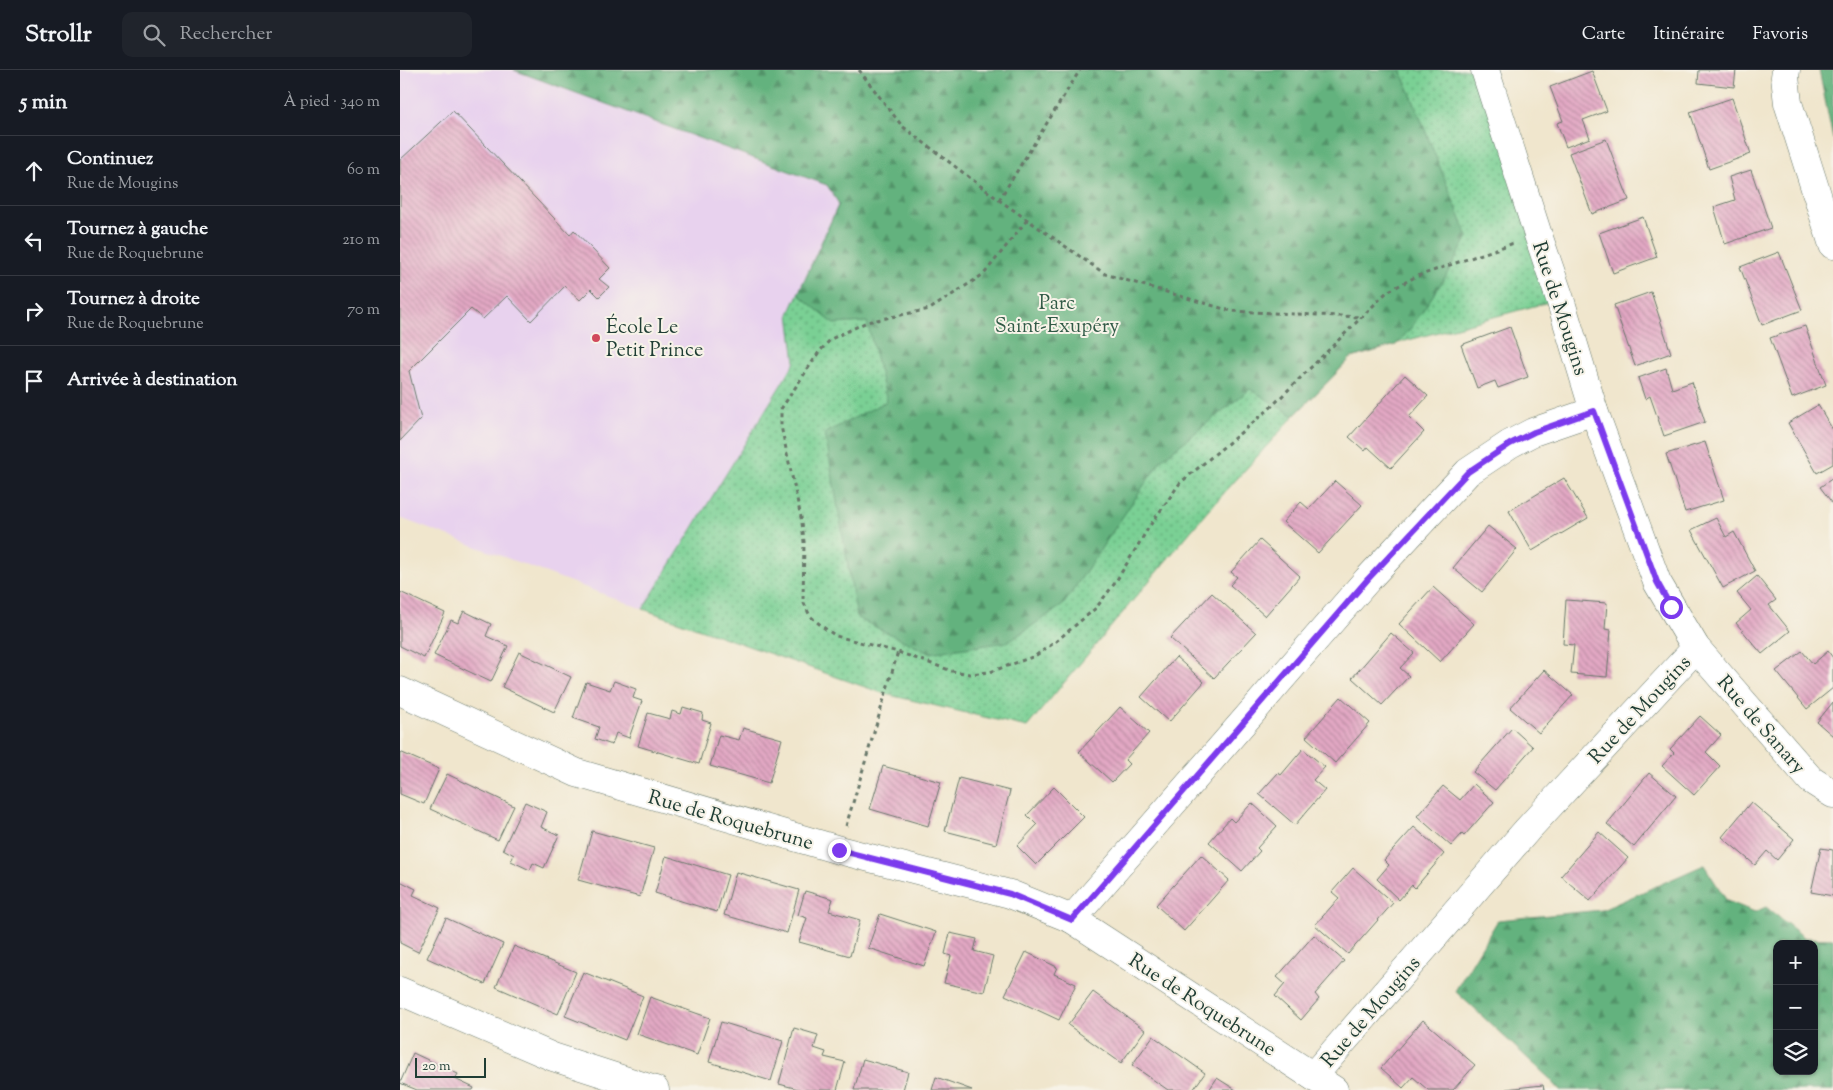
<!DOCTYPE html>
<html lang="fr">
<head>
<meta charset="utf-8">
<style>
	body { margin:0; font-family:"Sorts Mill Goudy",serif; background:#20242c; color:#f1f3f6 }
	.controls { position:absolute; right:15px; bottom:15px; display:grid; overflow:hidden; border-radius:10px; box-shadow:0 1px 4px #0004 }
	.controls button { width:45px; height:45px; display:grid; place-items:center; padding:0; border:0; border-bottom:1px solid #363941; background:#171b24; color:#f1f3f6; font:25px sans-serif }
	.scale { position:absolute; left:15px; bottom:12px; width:71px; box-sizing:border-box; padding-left:5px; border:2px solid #1f3d34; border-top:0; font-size:14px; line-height:18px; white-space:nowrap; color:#1f3d34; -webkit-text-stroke:4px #f7f3e8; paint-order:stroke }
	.stop { position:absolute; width:15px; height:15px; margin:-11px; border:4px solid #7c3aed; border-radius:50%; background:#fff }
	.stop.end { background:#7c3aed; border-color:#fff; box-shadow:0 1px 5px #0008 }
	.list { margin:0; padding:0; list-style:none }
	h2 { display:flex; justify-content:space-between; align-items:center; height:65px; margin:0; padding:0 20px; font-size:21px }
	h2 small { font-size:16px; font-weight:400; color:#9ea1a6 }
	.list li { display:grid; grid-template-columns:32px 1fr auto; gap:15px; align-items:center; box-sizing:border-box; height:70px; padding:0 20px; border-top:1px solid #363941 }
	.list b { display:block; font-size:19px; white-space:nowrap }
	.list p { margin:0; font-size:16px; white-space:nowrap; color:#9ea1a6 }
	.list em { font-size:16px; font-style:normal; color:#9ea1a6 }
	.icon { flex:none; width:28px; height:28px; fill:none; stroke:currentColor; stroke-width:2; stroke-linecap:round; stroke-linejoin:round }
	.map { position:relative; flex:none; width:1433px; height:1020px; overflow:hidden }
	header { display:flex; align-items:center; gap:30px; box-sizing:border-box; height:70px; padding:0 25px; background:#171b24; border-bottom:1px solid #363941 }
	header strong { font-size:24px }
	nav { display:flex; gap:28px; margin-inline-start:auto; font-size:18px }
	.search { width:350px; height:45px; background:#20242c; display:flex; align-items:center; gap:12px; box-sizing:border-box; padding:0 18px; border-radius:10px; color:#9ea1a6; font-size:19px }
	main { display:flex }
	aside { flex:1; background:#171b24 }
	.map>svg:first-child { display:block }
	.built { fill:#e8d2ee }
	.green { fill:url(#green-dots); stroke:#4c8664 }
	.forest { fill:url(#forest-firs); stroke:#417859; fill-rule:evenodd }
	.building { fill:url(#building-back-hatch) }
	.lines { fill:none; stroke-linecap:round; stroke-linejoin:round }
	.minor-casing { stroke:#68786a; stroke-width:29 }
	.path { stroke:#68786a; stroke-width:3; stroke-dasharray:4 4; stroke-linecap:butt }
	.minor { stroke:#fff; stroke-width:28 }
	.route { stroke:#7c3aed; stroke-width:6 }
	.poi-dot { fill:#d1495b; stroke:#f7f3e8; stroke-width:2 }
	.labels { text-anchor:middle; stroke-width:4; stroke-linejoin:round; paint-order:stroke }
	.park-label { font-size:20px; fill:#315a47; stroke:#f7f3e8 }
	.street-label { font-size:20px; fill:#1f3d34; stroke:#f7f3e8 }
	.poi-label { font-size:20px; fill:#1f3d34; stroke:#f7f3e8; text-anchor:start }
</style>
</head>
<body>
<header>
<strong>Strollr</strong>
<div class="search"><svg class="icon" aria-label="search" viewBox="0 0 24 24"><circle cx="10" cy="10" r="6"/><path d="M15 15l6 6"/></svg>Rechercher</div>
<nav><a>Carte</a><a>Itinéraire</a><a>Favoris</a></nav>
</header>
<main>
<aside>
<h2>5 min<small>À pied · 340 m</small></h2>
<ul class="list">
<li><svg class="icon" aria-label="ahead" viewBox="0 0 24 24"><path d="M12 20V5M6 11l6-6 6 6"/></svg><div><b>Continuez</b><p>Rue de Mougins</p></div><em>60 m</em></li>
<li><svg class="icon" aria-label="left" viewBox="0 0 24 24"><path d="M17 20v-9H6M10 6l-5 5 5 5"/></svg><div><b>Tournez à gauche</b><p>Rue de Roquebrune</p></div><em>210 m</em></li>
<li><svg class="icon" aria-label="right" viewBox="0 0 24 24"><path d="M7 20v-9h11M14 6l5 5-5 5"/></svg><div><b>Tournez à droite</b><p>Rue de Roquebrune</p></div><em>70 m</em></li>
<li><svg class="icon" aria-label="arrive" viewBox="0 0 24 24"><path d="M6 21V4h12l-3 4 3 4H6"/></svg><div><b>Arrivée à destination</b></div></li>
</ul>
</aside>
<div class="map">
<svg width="1433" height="1020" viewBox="0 0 1433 1020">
	<defs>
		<pattern id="green-dots" width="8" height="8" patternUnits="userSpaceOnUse" patternTransform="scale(1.25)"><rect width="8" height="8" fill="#7ad094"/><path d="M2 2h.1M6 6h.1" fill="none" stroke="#63aa7a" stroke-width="1.8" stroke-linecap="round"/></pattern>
		<pattern id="forest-firs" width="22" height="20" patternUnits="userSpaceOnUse" patternTransform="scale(1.25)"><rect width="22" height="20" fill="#63b27e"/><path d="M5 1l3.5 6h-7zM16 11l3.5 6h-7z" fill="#519268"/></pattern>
		<pattern id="building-back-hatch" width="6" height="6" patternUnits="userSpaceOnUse" patternTransform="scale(1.25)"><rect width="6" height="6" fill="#e3a8c4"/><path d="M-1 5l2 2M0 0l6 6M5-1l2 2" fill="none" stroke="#b78aa0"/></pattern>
	</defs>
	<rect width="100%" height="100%" fill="#f7f3e8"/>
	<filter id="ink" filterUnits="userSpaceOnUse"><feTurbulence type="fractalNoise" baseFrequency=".02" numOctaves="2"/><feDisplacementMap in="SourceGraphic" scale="10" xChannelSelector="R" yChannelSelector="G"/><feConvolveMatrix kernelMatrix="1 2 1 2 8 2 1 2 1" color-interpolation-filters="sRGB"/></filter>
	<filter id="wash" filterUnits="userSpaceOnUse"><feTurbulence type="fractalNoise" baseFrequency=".0096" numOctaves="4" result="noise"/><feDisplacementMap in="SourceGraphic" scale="20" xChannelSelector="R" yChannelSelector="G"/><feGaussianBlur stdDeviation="1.12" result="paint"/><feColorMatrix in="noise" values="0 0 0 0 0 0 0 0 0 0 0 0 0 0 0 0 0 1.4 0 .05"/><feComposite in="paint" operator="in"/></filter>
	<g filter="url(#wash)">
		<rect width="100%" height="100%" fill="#f0e6cd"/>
		<path class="built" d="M0 0H114L427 115 439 134 389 244 395 292 243 539 0 448Z"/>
		<path class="green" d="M114 0H1085L1160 229 1005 271 951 288 894 346 806 443 627 657 485 624 243 539 395 292 389 244 439 133 427 115Z"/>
		<g class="forest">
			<path d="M114 0H1001L1068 167 1044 209 1011 258 996 275 951 288 894 346 850 319 761 390 663 535 608 572 529 583 457 548 425 363 487 331 467 252 434 254 398 224 439 134 427 115Z"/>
			<path d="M1419 0H1433V69Z"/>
			<path d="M1304 795 1327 831 1355 842 1366 837 1405 868 1433 869V1020H1160L1150 1009 1055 921 1098 850 1202 840ZM1377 874H1414V1001H1377Z"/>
		</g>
		<g id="blocks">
			<g class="building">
				<path d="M1299 0H1336L1334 17 1298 13Z"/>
				<path d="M1192 1 1207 41 1183 50 1190 68 1166 77 1157 53 1163 51 1150 17Z"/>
				<path d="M1332 28 1351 84 1309 99 1290 42Z"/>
				<path d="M53 41 170 165 174 160 210 198 199 209 209 217 199 227 191 219 180 230 165 216 131 251 107 226 83 249 71 239 9 301 21 349 0 371V90Z"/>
				<path d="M1206 69 1229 130 1192 144 1169 83Z"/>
				<path d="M1351 100 1371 158 1325 174 1314 137 1335 130 1329 107Z"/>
				<path d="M1243 147 1257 187 1213 203 1199 163Z"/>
				<path d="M1379 182 1402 240 1362 255 1340 197Z"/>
				<path d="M1251 222 1271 283 1235 296 1214 235Z"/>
				<path d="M1405 256 1426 315 1392 328 1370 268Z"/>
				<path d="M1110 257 1128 307 1098 318 1095 311 1077 318 1061 275Z"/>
				<path d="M1266 298 1272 319 1292 312 1305 352 1264 366 1250 326 1245 329 1238 308Z"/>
				<path d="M1005 305 1028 326 1009 347 1024 362 991 398 968 377 965 381 949 367Z"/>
				<path d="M1418 335 1433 360V394L1417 403 1388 353Z"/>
				<path d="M1305 372 1324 430 1285 442 1266 384Z"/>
				<path d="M1164 408 1188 448 1132 481 1109 441Z"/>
				<path d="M1433 408V434L1420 417Z"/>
				<path d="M935 411 962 435 918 483 883 452 901 432 909 439Z"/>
				<path d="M1316 448 1326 467 1334 462 1355 501 1323 518 1291 460Z"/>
				<path d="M1088 456 1117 479 1082 522 1053 498Z"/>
				<path d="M860 470 900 506 865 546 830 515 837 507 831 502Z"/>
				<path d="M1357 506 1376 530 1369 535 1390 561 1362 584 1336 553 1351 540 1337 523Z"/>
				<path d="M1033 517 1074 554 1040 592 999 554Z"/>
				<path d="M0 522 45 543 24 588 0 576Z"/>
				<path d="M812 523 856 563 814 608 770 568Z"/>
				<path d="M1166 530 1207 533 1205 559 1211 560 1207 607 1171 604 1174 575 1163 574Z"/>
				<path d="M64 541 91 554 86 566 108 576 91 612 34 585 51 550 58 553Z"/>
				<path d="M991 563 1014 583 1000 598 1009 606 982 635 952 608Z"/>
				<path d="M1402 581 1413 594 1428 581 1433 588V618L1407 639 1376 601Z"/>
				<path d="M119 582 171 607 154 642 102 617Z"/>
				<path d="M776 587 804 612 769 652 741 627Z"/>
				<path d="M1144 600 1173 625 1139 663 1110 638Z"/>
				<path d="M214 611 236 619 233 628 242 631 229 668 216 663 212 675 195 669 199 657 173 648 186 612 210 620Z"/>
				<path d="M941 627 970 653 935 693 906 667Z"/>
				<path d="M1433 632V666L1417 652Z"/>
				<path d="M283 637 303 643 302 650 311 653 299 694 238 676 248 643 270 649 272 641 281 644Z"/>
				<path d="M720 637 749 663 725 690 729 694 712 712 679 682Z"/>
				<path d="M1300 646 1321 665 1306 682 1320 696 1294 725 1262 696 1274 683 1270 679Z"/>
				<path d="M343 658 382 669 369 713 310 696 319 665 339 670Z"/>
				<path d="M1112 658 1133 677 1095 720 1073 702Z"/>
				<path d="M903 679 925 697 913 710 925 720 895 755 859 724 878 703 881 705Z"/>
				<path d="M0 682 39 699 24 734 0 724Z"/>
				<path d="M483 696 541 712 528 756 470 739Z"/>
				<path d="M1249 703 1276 726 1234 777 1207 754Z"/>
				<path d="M47 704 114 736 98 770 30 739Z"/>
				<path d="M559 708 610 721 596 774 545 761Z"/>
				<path d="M1074 714 1094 732 1064 766 1062 764 1051 776 1017 746 1043 716 1060 730Z"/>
				<path d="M654 717 684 747 636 795 617 776 637 755 627 745Z"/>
				<path d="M125 732 147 742 141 757 159 765 144 798 133 793 130 800 111 791 114 785 103 779Z"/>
				<path d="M1351 732 1394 769 1377 790 1367 781 1355 795 1322 767Z"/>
				<path d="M852 733 877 756 857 778 860 781 842 801 809 772 830 748 834 752Z"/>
				<path d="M1014 757 1044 784 1015 818 1012 815 999 830 977 809 989 795 984 790Z"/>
				<path d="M192 761 254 778 240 827 178 810Z"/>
				<path d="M1199 762 1228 788 1190 831 1161 806Z"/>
				<path d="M1421 778 1433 780V826L1411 822Z"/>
				<path d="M801 785 829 810 784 861 756 835Z"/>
				<path d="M266 786 328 805 317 842 255 823Z"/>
				<path d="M953 798 993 833 948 884 915 855 939 828 932 822Z"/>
				<path d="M336 802 399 820 387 863 324 845Z"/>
				<path d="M0 811 16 819 13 825 40 838 18 882 0 873Z"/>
				<path d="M405 821 433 829 429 841 460 850 450 886 399 872 407 848 398 845Z"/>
				<path d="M480 844 536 862 524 896 468 878Z"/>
				<path d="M46 848 103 874 85 914 27 888Z"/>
				<path d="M550 863 577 869 574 881 593 886 584 922 544 913 551 886 545 884Z"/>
				<path d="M914 865 944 891 915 924 919 929 901 950 875 926 885 914 877 907Z"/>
				<path d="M114 876 176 902 158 944 96 917Z"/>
				<path d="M626 882 657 897 654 904 676 914 659 950 605 925Z"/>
				<path d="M183 902 243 926 225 970 165 946Z"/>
				<path d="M693 922 745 960 721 993 668 955Z"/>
				<path d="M250 927 310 948 297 985 237 964Z"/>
				<path d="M1023 950 1075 995 1053 1020H1028L1013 1007 1003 1018 981 998Z"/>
				<path d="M321 952 383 971 371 1011 309 992Z"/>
				<path d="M394 958 418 965 414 978 426 982 424 987 445 992 437 1020H402L379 1014Z"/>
				<path d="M753 966 805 1003 793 1020H768L732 995Z"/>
				<path d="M13 983 58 1004 55 1009 74 1018 73 1020H17L0 1013Z"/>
				<path d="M463 989 508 1002 503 1020H454Z"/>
				<path d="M536 1007 572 1020H532Z"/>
				<path d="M817 1008 836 1020H809Z"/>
				<path d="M1143 1015 1144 1020H1107L1106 1019Z"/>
			</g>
		</g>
	</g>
	<g filter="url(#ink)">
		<use href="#blocks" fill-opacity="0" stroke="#68786a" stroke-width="1"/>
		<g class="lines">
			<defs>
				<g id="minor">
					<path d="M1085 0 1138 165 1160 229 1194 341 1257 512 1296 578 1411 710 1433 724"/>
					<path d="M1386 0 1385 7 1388 33 1433 175"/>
					<path d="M0 621 177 703 439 780 610 824 672 849 934 1020"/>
					<path d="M672 849 968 509 1068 402 1110 374 1133 362 1194 341"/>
					<path d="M0 921 153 987 255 1020"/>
					<path d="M913 1006 1127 760 1296 578"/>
				</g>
			</defs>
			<use href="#minor" class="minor-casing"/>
			<g class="path">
				<path d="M459 0 502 56 599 130 705 204 831 241 961 247"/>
				<path d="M599 130 680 0"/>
				<path d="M627 150 584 204 530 239 467 252 431 269 419 282 381 339V356L402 452 404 472 403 531 410 546 423 557 436 566 498 582 552 601 570 604 590 602 635 586 654 573 696 538 715 513 749 457 780 413 868 340 987 222 1015 207 1114 173"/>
				<path d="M446 756 498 582"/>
			</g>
			<use href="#minor" class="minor"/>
		</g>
	</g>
	<g class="lines" filter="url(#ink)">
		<path class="route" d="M439 780 610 824 672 850 968 509 1068 402 1110 374 1134 362 1194 341 1257 512 1271 537"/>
	</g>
	<circle class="poi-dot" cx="196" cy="268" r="5"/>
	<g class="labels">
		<g class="park-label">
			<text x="657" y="239">Parc<tspan x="657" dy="23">Saint-Exupéry</tspan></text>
		</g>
		<g class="street-label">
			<text transform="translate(1161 238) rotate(72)" y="7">Rue de Mougins</text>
			<text transform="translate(1239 639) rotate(-47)" y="7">Rue de Mougins</text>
			<text transform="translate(1362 654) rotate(49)" y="7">Rue de Sanary</text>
			<text transform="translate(331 749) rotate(16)" y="7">Rue de Roquebrune</text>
			<text transform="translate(803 934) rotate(33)" y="7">Rue de Roquebrune</text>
			<text transform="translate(970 941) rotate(-49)" y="7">Rue de Mougins</text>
		</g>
		<g class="poi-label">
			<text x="206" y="263">École Le<tspan x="206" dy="23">Petit Prince</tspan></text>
		</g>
	</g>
</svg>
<div class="controls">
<button>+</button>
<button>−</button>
<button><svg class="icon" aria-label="layers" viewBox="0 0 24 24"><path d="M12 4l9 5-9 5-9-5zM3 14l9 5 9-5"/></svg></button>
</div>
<div class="scale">20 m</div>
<div class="stop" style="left:1271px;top:537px"></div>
<div class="stop end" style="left:439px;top:780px"></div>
</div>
</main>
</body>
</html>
